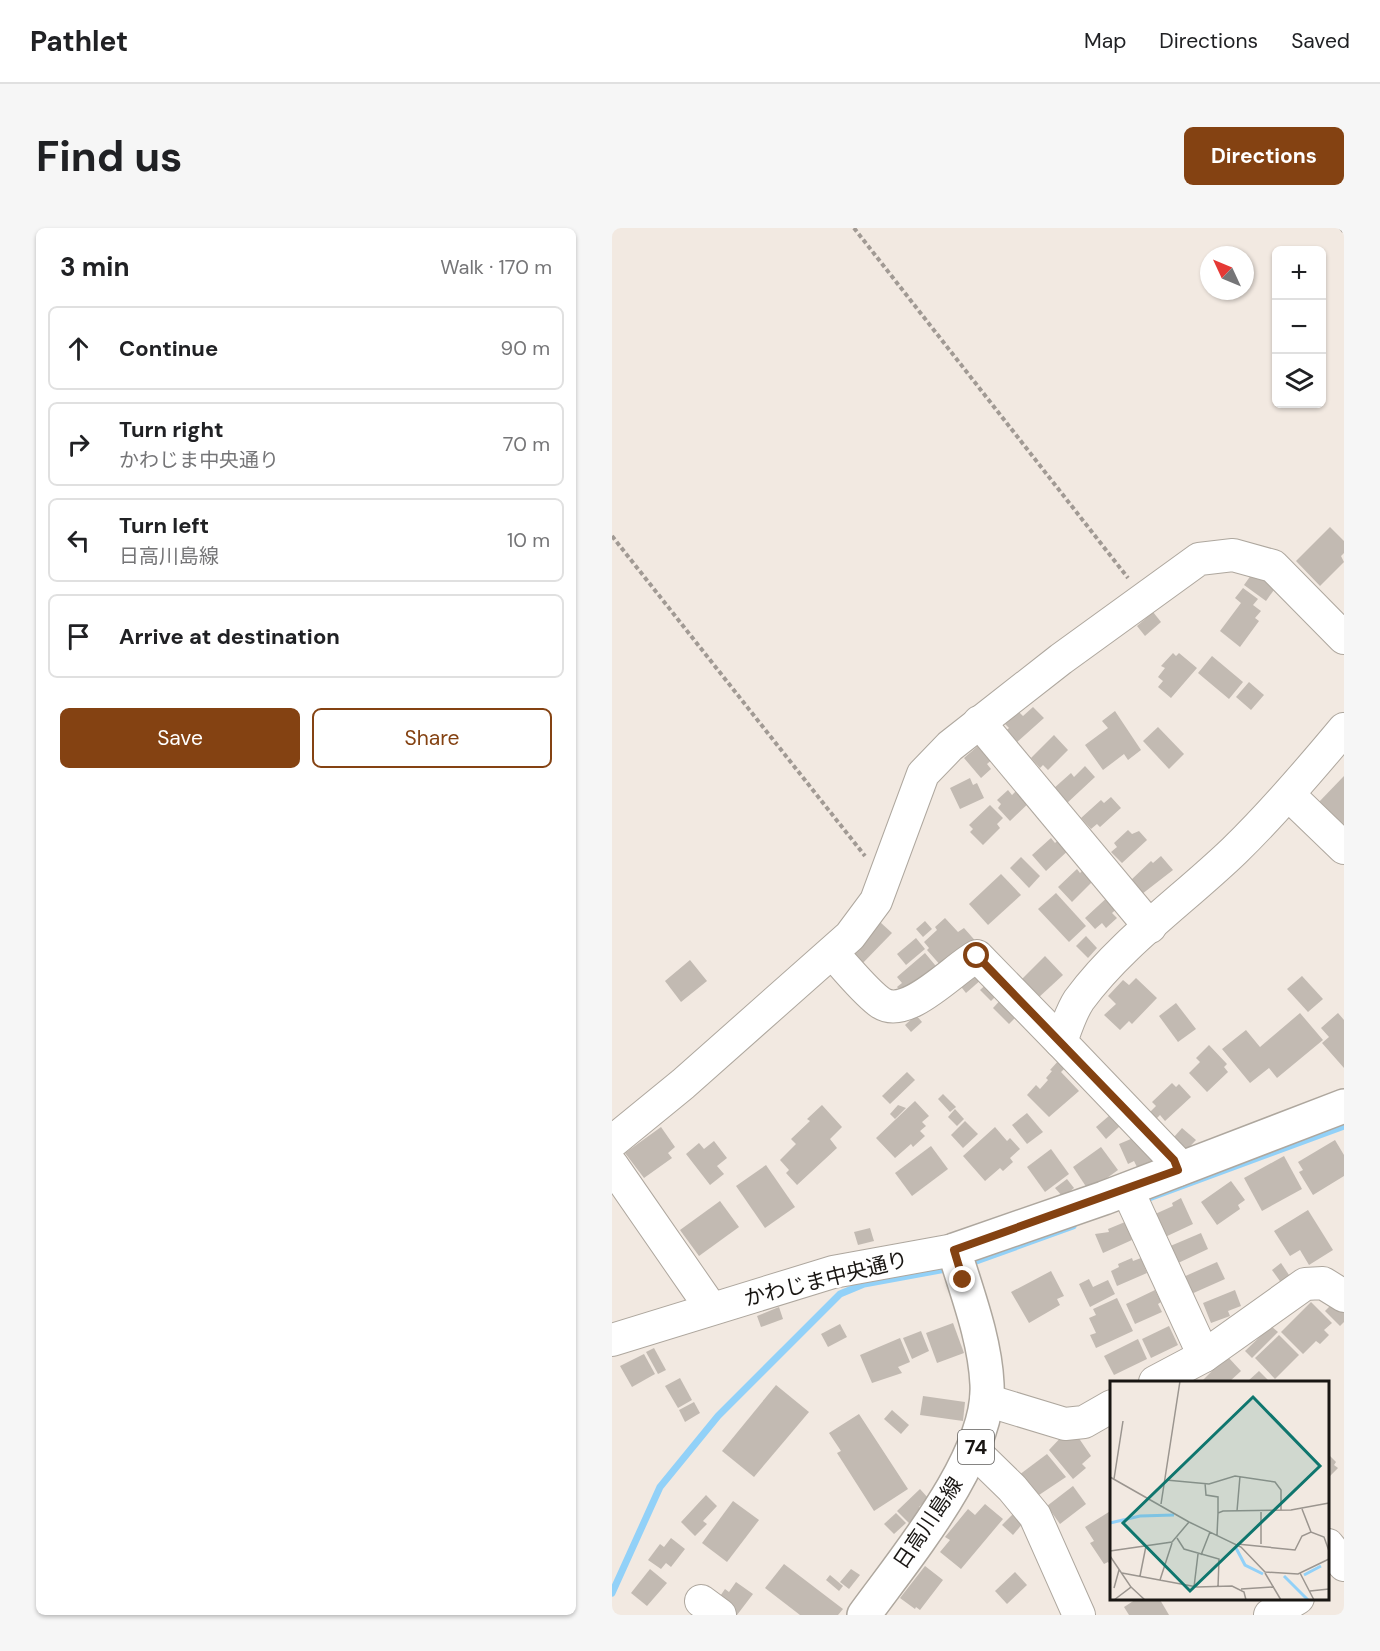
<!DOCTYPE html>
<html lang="en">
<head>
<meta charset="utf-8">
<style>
	body { margin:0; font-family:"DM Sans","Noto Sans JP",sans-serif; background:#f6f6f6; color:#202124 }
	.controls { position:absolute; right:18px; top:18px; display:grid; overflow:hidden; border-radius:9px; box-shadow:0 2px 4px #0004 }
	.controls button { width:54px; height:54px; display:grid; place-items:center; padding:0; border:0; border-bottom:2px solid #e0e0e0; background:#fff; color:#202124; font:30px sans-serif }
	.compass { position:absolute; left:588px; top:18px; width:54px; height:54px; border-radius:50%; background:#fff; box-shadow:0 2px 4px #0004; rotate:314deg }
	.stop { position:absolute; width:18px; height:18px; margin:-14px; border:4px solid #844212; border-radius:50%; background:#fff }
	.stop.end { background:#844212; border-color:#fff; box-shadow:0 2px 6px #0008 }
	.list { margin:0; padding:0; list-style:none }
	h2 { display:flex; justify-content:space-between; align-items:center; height:78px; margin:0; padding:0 24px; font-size:26px }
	h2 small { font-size:20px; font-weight:400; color:#757577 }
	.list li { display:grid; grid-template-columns:39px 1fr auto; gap:18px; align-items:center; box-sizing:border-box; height:84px; margin:0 12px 12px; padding:0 12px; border:2px solid #e0e0e0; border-radius:9px }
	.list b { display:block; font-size:22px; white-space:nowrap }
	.list p { margin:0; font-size:20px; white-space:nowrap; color:#757577 }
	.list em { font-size:20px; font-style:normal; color:#757577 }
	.actions { display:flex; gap:12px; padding:18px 24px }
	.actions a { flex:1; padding:14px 0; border:2px solid #844212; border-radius:9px; text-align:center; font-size:21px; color:#844212 }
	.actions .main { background:#844212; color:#fff }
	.icon { flex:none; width:33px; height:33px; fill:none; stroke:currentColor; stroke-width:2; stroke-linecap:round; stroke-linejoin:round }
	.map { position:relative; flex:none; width:732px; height:1387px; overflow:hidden; border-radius:9px }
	header { display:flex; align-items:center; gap:36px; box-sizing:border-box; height:84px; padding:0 30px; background:#fff; border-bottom:2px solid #e0e0e0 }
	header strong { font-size:28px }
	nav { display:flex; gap:33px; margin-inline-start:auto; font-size:21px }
	.intro { display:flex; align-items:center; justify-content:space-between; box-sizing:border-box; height:144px; padding:0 36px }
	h1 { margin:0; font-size:42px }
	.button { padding:15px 27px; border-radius:9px; background:#844212; color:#fff; font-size:21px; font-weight:700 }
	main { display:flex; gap:36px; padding:0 36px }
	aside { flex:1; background:#fff; border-radius:9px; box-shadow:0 2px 4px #0004 }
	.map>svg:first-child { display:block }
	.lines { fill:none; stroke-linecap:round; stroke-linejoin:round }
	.stream { stroke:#92d1f8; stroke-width:7 }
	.building { fill:#c2bab2 }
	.minor-casing { stroke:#aea79e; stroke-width:34 }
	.major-casing { stroke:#aea79e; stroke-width:36 }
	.path { stroke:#a19a94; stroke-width:4; stroke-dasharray:4.5 3; stroke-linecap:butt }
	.minor { stroke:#fff; stroke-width:32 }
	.major { stroke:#fff; stroke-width:33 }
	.route { stroke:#844212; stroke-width:8 }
	.labels { text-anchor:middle; stroke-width:6; stroke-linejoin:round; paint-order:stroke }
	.shield { fill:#fff; stroke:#5e5c5a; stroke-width:1.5 }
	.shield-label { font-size:20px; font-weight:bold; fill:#191613 }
	.street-label { font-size:21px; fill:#191613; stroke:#fff }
	.inset-river { fill:none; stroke:#92d1f8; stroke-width:3 }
	.inset-road { fill:none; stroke:#9b958f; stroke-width:1.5 }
	.view { fill:#0f766e; fill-opacity:0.15; stroke:#0f766e; stroke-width:3 }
	.inset-edge { fill:none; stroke:#191613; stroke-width:3 }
</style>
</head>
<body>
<header>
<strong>Pathlet</strong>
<nav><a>Map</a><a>Directions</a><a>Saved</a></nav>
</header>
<div class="intro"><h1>Find us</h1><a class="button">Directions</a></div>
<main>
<aside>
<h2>3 min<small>Walk · 170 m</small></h2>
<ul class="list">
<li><svg class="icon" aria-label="ahead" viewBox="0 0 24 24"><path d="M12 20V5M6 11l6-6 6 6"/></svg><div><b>Continue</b></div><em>90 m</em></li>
<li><svg class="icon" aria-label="right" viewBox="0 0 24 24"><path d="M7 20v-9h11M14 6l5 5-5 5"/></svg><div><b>Turn right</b><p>かわじま中央通り</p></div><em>70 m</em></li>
<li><svg class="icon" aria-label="left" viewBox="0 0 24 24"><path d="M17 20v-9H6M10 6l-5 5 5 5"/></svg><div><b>Turn left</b><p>日高川島線</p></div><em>10 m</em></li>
<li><svg class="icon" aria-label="arrive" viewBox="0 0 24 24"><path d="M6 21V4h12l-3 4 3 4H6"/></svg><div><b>Arrive at destination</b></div></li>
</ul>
<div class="actions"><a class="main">Save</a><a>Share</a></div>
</aside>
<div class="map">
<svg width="732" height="1387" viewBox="0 0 732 1387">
	<rect width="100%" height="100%" fill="#f2e9e1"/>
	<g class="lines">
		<g class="stream">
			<path d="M537 970 732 898"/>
			<path d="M356 1036 461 998"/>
			<path d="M0 1365 48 1259 106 1188 228 1066 252 1056 339 1040"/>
		</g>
	</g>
	<g class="building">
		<path d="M718 299 732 313V325L729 328 732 334 708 358 684 333Z"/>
		<path d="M642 343 664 359 654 373 632 357Z"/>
		<path d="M631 360 646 371 641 377 649 383 643 390 647 393 628 419 608 403 629 375 623 370Z"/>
		<path d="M541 384 549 394 533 408 525 398Z"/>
		<path d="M561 425 564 428 567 425 585 440 559 470 546 459 551 453 546 449 553 440 549 438Z"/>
		<path d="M600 428 631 454 617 471 586 445Z"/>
		<path d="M637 454 652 467 639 482 624 469Z"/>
		<path d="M421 479 432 490 403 516 392 504 397 500 393 496 406 483 411 488Z"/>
		<path d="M503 483 529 522 516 532 512 526 491 542 473 517 496 500 490 493Z"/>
		<path d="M546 499 572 526 557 541 531 513Z"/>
		<path d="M442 507 456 522 436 542 431 537 428 540 419 530Z"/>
		<path d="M367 517 384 528 375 536 379 541 369 550 352 530Z"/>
		<path d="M473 538 483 549 454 576 441 561 459 545 462 549Z"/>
		<path d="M732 548V599L706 575Z"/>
		<path d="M358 550 361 557 365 555 372 570 348 581 338 560Z"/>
		<path d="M409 558 421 571 398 593 386 580 389 576 385 572 396 562 400 567Z"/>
		<path d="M499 569 509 580 488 599 485 596 479 601 469 590 489 572 492 575Z"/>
		<path d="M378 577 391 590 385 596 388 600 371 617 358 604 361 601 357 597Z"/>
		<path d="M516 602 520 606 527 603 535 612 510 635 499 624 505 619 502 615Z"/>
		<path d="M451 608 460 619 434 643 420 627 439 610 443 615Z"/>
		<path d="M549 628 561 642 530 666 518 653 539 633 541 635Z"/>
		<path d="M409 629 428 648 417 660 398 640Z"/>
		<path d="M477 636 487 647 460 674 446 659 465 641 468 645Z"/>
		<path d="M389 646 409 667 376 697 357 676Z"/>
		<path d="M444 665 474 698 457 714 426 681Z"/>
		<path d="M499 666 509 677 500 685 505 690 494 700 490 695 483 701 473 690Z"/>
		<path d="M333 690 346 704 352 700 367 717 330 739 315 722 317 720 312 714 325 702 323 699Z"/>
		<path d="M313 693 320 701 311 709 304 701Z"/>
		<path d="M268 694 280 705 246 740 234 729Z"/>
		<path d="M474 708 485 720 476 730 464 718Z"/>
		<path d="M304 710 313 721 294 737 285 726Z"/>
		<path d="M313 725 328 743 295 771 285 759 290 755 285 749Z"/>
		<path d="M433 728 451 747 426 770 409 752Z"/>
		<path d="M78 732 95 753 69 774 53 753Z"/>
		<path d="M358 737 370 751 354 765 342 750Z"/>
		<path d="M690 748 711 771 696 784 675 761Z"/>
		<path d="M524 750 545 770 520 796 517 793 508 802 492 787 504 776 496 768 511 752 517 757Z"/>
		<path d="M379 752 390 762 379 773 368 762Z"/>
		<path d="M394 766 410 783 397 796 381 780Z"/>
		<path d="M564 775 584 801 566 814 547 788Z"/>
		<path d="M688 785 711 812 665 850 657 840 638 855 610 821 634 802 648 819Z"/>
		<path d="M726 785 732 792V840L710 815 717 809 709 800Z"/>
		<path d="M304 787 310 794 299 804 293 797Z"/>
		<path d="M597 817 615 836 612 839 616 844 595 864 577 845 588 834 584 830Z"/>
		<path d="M448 831 455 838 449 844 467 863 437 889 415 867 424 857 428 861 436 852 434 850 440 843 438 842Z"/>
		<path d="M295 844 303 852 278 876 270 868Z"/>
		<path d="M560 855 564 859 567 856 579 869 553 893 548 887 543 892 537 885 544 878 540 874Z"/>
		<path d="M331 866 344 879 338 884 326 871Z"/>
		<path d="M303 873 317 888 310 894 314 898 308 903 313 908 301 919 299 916 283 930 264 910Z"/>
		<path d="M210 877 230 899 218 911 225 920 185 957 174 945 177 942 168 932 184 916 179 911 198 893 195 891Z"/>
		<path d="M286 877 294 880 283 891 278 886Z"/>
		<path d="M343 881 352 891 345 898 336 889Z"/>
		<path d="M415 885 431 904 415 916 400 897Z"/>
		<path d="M498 887 508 898 494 911 484 899Z"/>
		<path d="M353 893 366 906 351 920 339 907Z"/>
		<path d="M49 899 63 919 56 925 60 930 32 950 13 925Z"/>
		<path d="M383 899 395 913 398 910 408 921 398 930 401 934 391 943 388 940 373 953 351 928Z"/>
		<path d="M570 900 584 912 569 928 559 906 562 909Z"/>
		<path d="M526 908 542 932 525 939 522 933 516 936 507 916Z"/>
		<path d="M723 912 732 927V948L701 967 687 944 691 942 686 934Z"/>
		<path d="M102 913 115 930 105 938 112 946 98 957 74 926 87 915 92 921Z"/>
		<path d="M319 918 336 941 300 968 283 945Z"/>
		<path d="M489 919 506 942 477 963 461 939Z"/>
		<path d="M439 921 457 946 433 964 415 939Z"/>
		<path d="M672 928 690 961 650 983 632 950Z"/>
		<path d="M154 937 183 979 153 1000 124 958Z"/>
		<path d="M455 951 462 960 451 969 443 960Z"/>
		<path d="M619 953 633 972 626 977 628 981 605 997 589 974Z"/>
		<path d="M569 970 581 996 551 1010 541 987 561 978 560 975Z"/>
		<path d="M108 973 127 999 87 1028 68 1002Z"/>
		<path d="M696 982 721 1022 697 1037 688 1022 678 1028 662 1003Z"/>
		<path d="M513 994 520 1012 491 1025 483 1006 497 1004 496 1001Z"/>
		<path d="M258 1000 262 1013 246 1017 242 1004Z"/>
		<path d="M589 1005 596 1021 564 1036 556 1019Z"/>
		<path d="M520 1030 521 1033 529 1030 535 1045 505 1058 499 1043 507 1039 506 1036Z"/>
		<path d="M605 1034 613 1051 577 1067 569 1050Z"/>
		<path d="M669 1035 679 1050 670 1056 660 1042Z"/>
		<path d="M439 1043 452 1068 445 1071 448 1077 417 1095 399 1064Z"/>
		<path d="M477 1051 481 1059 496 1052 503 1066 478 1079 467 1056Z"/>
		<path d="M543 1062 549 1074 546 1076 550 1084 523 1096 514 1076Z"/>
		<path d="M623 1062 629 1078 616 1083 618 1088 599 1095 591 1075Z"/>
		<path d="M505 1070 521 1103 484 1120 478 1107 484 1105 477 1090 484 1087 481 1081Z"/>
		<path d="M724 1072 732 1081V1094L728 1098 713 1083Z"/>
		<path d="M699 1074 720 1095 712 1102 717 1107 708 1116 704 1113 691 1126 669 1104Z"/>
		<path d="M167 1079 171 1091 149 1099 145 1088Z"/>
		<path d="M341 1095 352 1125 325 1135 314 1105Z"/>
		<path d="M228 1096 235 1109 216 1119 209 1106Z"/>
		<path d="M557 1098 566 1117 539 1130 530 1111Z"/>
		<path d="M659 1098 666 1104 640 1130 633 1123Z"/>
		<path d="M309 1103 317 1123 300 1131 291 1110Z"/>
		<path d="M667 1107 687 1127 663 1151 643 1130Z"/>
		<path d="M288 1110 298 1134 286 1139 290 1145 260 1155 248 1127Z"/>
		<path d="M526 1111 535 1131 502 1147 492 1128Z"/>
		<path d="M42 1120 54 1142 46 1146 34 1124Z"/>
		<path d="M32 1126 43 1146 20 1159 8 1138Z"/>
		<path d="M615 1128 629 1143 617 1154H593L591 1152Z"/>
		<path d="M647 1143 658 1154H635Z"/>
		<path d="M68 1150 80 1172 66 1180 53 1158Z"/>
		<path d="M164 1157 197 1184 142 1249 110 1223Z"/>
		<path d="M311 1168 353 1174 351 1193 308 1187Z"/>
		<path d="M82 1174 88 1185 73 1194 67 1182Z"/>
		<path d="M280 1182 297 1197 289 1206 272 1191Z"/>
		<path d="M247 1186 296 1261 262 1283 225 1225 229 1223 217 1205Z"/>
		<path d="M454 1204 464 1206 479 1228 470 1236 474 1240 461 1251 437 1222Z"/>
		<path d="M435 1226 454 1249 424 1269 407 1247Z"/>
		<path d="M716 1226 724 1234 722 1237 726 1240 716 1250Z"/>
		<path d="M461 1258 474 1276 448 1296 435 1278Z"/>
		<path d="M308 1261 316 1270 307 1279 310 1282 297 1295 285 1283Z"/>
		<path d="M94 1267 105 1278 91 1293 95 1296 83 1308 69 1294Z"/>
		<path d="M121 1273 147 1292 115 1334 90 1315Z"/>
		<path d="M373 1276 391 1291 349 1341 328 1324 338 1312 333 1309 356 1281 363 1287Z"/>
		<path d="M500 1282V1339L496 1334 492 1336 478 1315 482 1313 473 1299Z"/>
		<path d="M284 1285 294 1295 282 1306 272 1296Z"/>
		<path d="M402 1285 412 1294 401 1307 390 1297Z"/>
		<path d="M59 1310 73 1321 59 1339 54 1335 49 1341 36 1332 48 1316 52 1319Z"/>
		<path d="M172 1336 231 1381 226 1387H188L153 1360Z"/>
		<path d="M313 1338 331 1352 308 1382 304 1379 303 1381 288 1370Z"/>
		<path d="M38 1341 55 1355 35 1378 19 1365Z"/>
		<path d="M239 1341 248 1347 237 1361 228 1354Z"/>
		<path d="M403 1344 415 1357 395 1376 383 1363Z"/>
		<path d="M218 1347 231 1358 227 1363 214 1352Z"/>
		<path d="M124 1354 141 1366 125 1387H122L104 1374 113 1361 117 1364Z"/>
		<path d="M526 1370H547L557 1387H517L512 1379Z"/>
	</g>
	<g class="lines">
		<defs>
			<g id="minor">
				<path d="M367 494 538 699"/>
				<path d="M677 567 732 620"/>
				<path d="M220 725C234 739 253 764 269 775 296 792 342 740 365 728L449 814"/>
				<path d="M0 914 71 856 238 708 264 673 311 546 338 518 449 431 587 331 621 327 661 338 732 410"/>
				<path d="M0 937 99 1080"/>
				<path d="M566 942 562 932 449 814C454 800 459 784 467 772 509 715 571 672 622 623 661 585 697 543 732 501"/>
				<path d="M515 961 592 1128"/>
				<path d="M0 1112 221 1044 342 1022"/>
				<path d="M543 1154 592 1128 693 1056 711 1055 732 1068"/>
				<path d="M374 1172 453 1196 472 1194 500 1178"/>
				<path d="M362 1223 400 1260 423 1288 467 1387"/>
				<path d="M716 1317 732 1337"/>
				<path d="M89 1373 108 1387"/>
				<path d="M658 1387 686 1370"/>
			</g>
			<path id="major" d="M252 1387C294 1329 379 1228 375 1156 373 1111 355 1065 342 1022L492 970 732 878"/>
		</defs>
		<use href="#minor" class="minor-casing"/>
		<use href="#major" class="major-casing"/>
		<g class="path">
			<path d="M242 0 516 350"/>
			<path d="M729 0 732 4"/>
			<path d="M0 308 253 628"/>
		</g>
		<use href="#minor" class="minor"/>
		<use href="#major" class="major"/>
	</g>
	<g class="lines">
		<path class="route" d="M351 1052 342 1022 566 942 562 932 365 728"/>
	</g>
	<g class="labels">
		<rect class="shield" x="346" y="1202" width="36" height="34" rx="4.5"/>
		<g class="shield-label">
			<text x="364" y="1226">74</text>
		</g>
		<g class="street-label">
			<text transform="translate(214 1051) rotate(-14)" y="7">かわじま中央通り</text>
			<text transform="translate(316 1295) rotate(-56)" y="7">日高川島線</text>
		</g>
	</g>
	<g transform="translate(498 1153)">
		<rect width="219" height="219" fill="#f2e9e1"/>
		<path class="inset-river" d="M0 142 30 135 64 134M126 167 135 184 153 193M194 194 211 185M174 195 198 219"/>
		<path class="inset-road" d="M0 96 79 141M4 98 13 40M56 99 99 103 125 95 165 101 171 109V130M95 102 96 114 108 116V132M51 123 70 0M192 128 201 151M127 130 130 95M107 154 108 132 113 130 181 129 219 122M67 157 74 168 109 178 108 206M127 163 185 169 192 155 201 151 214 156 219 170M151 163V131M0 170 62 161 79 141 131 166 155 191 188 193 219 178M91 174 100 151M0 175 21 206 4 219M12 192 87 206 122 205 134 211 136 219M155 192 171 219M190 192 204 219M30 195 36 165M50 199 62 162M21 206 35 219M84 206 88 173M4 207 9 189M131 208 164 206M200 210 219 208"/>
		<path class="view" d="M143 16 210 85 80 210 13 142Z"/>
		<rect width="219" height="219" class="inset-edge"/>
	</g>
</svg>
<div class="controls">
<button>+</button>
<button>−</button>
<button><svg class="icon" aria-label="layers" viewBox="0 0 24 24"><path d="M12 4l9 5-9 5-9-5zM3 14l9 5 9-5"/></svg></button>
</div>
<svg class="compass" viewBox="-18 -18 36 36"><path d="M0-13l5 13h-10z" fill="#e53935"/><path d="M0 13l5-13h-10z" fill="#757577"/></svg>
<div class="stop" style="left:365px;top:728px"></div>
<div class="stop end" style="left:351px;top:1052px"></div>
</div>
</main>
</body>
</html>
